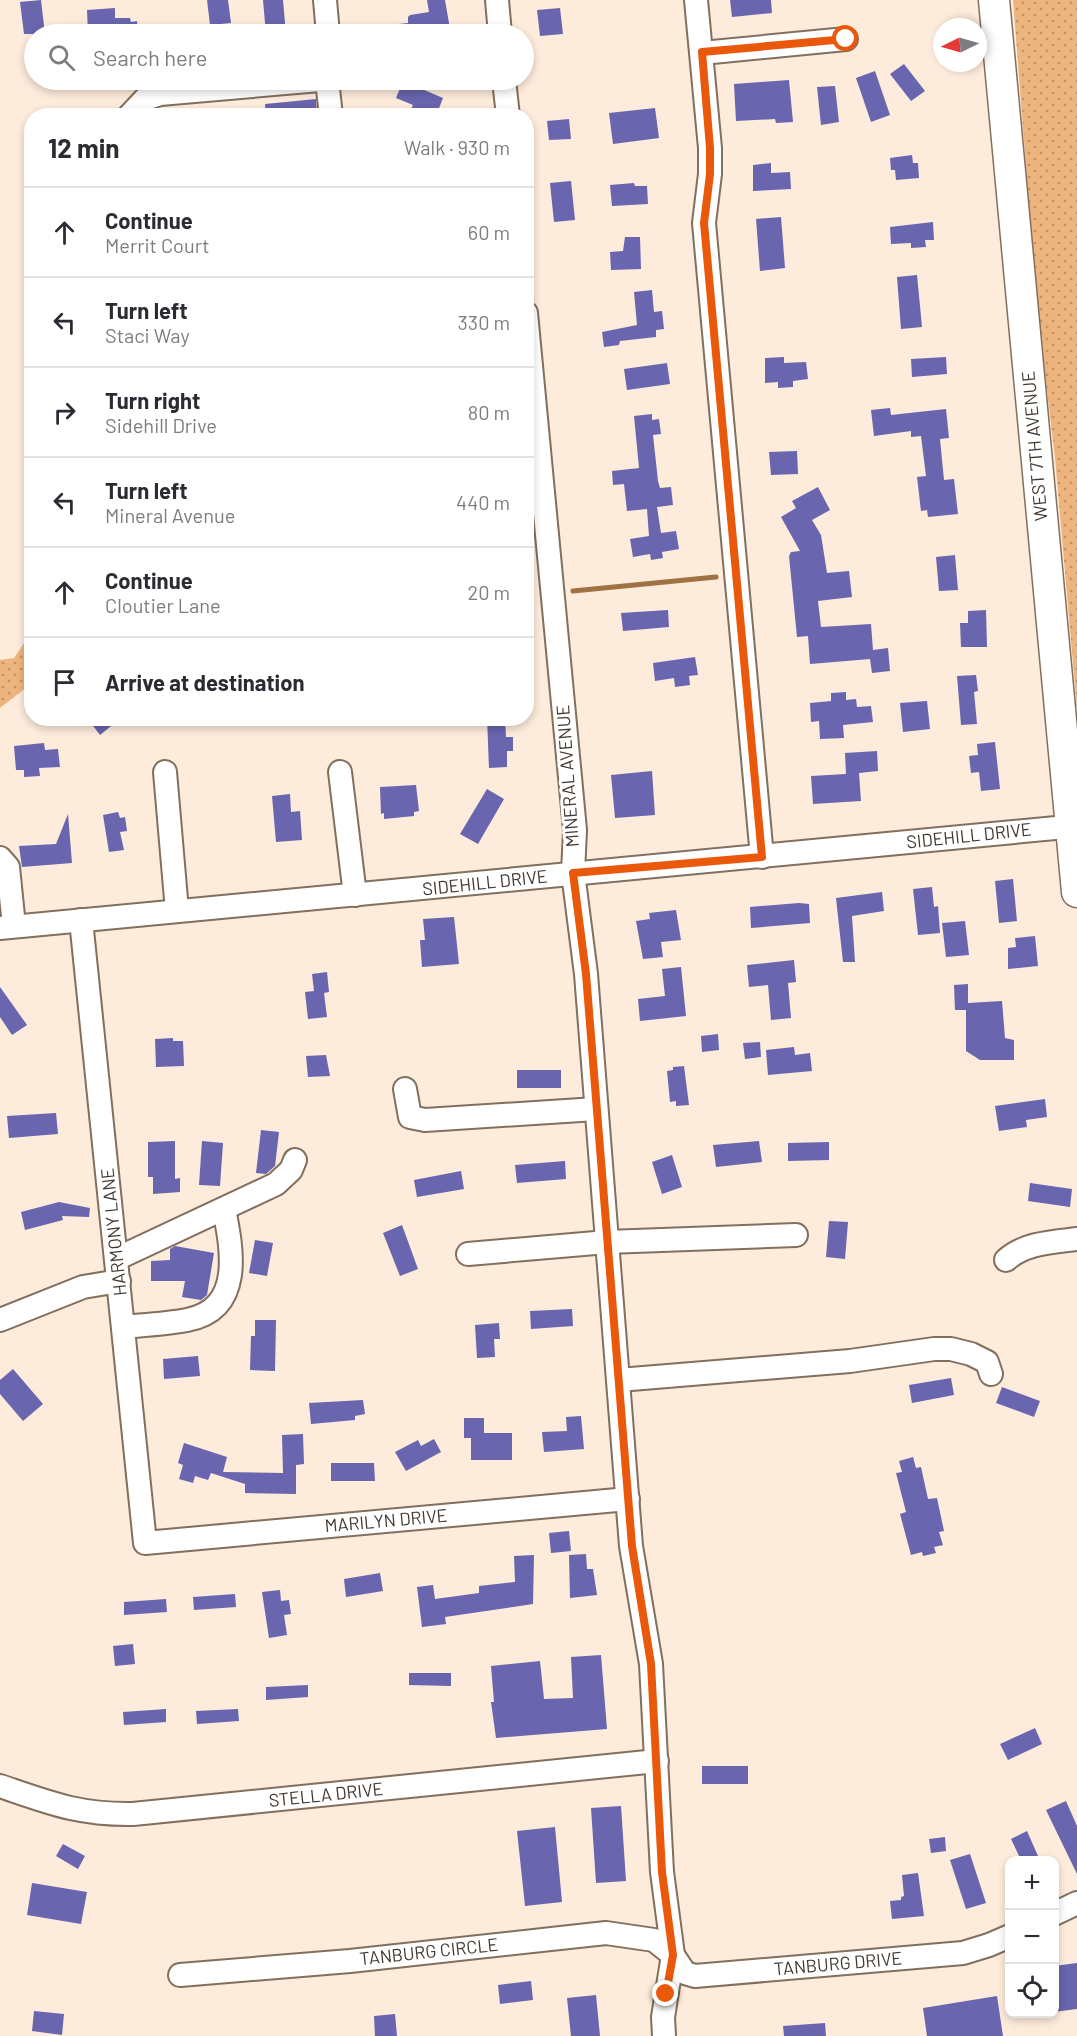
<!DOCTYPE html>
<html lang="en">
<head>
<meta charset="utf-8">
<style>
	body { margin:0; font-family:Barlow,sans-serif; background:#f7f7f7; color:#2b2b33 }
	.controls { position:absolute; right:18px; bottom:18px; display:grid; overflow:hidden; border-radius:12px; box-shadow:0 3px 9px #0003 }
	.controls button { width:54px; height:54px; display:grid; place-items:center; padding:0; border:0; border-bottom:2px solid #e1e1e2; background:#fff; color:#2b2b33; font:30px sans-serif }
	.compass { position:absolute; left:933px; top:18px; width:54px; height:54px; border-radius:50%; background:#fff; box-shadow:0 3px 9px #0003; rotate:265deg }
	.stop { position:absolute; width:18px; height:18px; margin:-14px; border:4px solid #ea580c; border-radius:50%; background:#fff }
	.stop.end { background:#ea580c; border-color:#fff; box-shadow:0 2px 6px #0008 }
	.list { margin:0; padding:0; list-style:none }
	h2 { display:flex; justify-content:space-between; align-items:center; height:78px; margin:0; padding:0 24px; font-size:26px }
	h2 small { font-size:20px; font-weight:400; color:#7c7c81 }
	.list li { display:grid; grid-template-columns:39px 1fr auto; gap:18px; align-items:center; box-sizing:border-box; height:90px; padding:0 24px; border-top:2px solid #e1e1e2 }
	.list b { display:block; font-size:22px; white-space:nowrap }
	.list p { margin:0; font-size:20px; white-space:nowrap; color:#7c7c81 }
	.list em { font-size:20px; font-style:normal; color:#7c7c81 }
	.icon { flex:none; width:33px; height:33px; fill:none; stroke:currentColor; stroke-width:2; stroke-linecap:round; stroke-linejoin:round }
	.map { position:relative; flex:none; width:1077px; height:2036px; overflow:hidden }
	.search { position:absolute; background:#fff; box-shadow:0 3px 9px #0003; left:24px; top:24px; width:510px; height:66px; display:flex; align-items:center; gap:15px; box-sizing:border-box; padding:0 21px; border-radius:33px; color:#7c7c81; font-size:22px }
	.panel { position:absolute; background:#fff; box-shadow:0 3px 9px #0003; left:24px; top:108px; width:510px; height:618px; border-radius:24px }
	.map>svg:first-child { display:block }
	.grass { fill:url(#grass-dots) }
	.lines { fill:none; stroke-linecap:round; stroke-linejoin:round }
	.stream { stroke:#a07142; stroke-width:5 }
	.building { fill:#6965ae }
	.minor-casing { stroke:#826f5d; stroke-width:26 }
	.major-casing { stroke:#826f5d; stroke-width:33 }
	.minor { stroke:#fff; stroke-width:22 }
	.major { stroke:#fff; stroke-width:30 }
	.route { stroke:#ea580c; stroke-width:8 }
	.labels { text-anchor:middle; stroke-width:6; stroke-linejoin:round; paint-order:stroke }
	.street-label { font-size:18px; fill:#413830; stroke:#fff }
</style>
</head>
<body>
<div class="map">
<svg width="1077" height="2036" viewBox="0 0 1077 2036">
	<defs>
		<pattern id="grass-dots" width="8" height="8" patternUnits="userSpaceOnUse" patternTransform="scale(1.5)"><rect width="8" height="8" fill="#eeb47d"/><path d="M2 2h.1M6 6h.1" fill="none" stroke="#c29367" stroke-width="1.8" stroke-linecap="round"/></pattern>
	</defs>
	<rect width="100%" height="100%" fill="#fdebdb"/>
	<g class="grass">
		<path d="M1013 0H1077V709L1055 458 1037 306Z"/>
		<path d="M31 633V684L0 708V660L14 658Z"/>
	</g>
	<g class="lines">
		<path class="stream" d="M573 591 716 577"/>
	</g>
	<g class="building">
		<path d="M41 0 45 34H24L20 2Z"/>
		<path d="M207 0H228L231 23 210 25Z"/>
		<path d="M263 0H283L286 34H266Z"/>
		<path d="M427 0H445L450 29 441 30V34H381V26L408 23V17L410 15 429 12Z"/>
		<path d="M730 0H771L772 13 732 17Z"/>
		<path d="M115 8V18H130L131 22 137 21 138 34H88L87 10Z"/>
		<path d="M560 8 563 34 540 36 537 10Z"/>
		<path d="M904 64 925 91 911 101 890 74Z"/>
		<path d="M875 71 890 115 871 122 856 78Z"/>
		<path d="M789 80 793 122 776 123 775 119 736 121 734 84Z"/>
		<path d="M403 81 443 98 436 116H421L410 111 413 105 396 98Z"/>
		<path d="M835 86 839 122 821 125 817 87Z"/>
		<path d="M316 99 317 116H266L265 104Z"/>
		<path d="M655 108 659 138 613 144 609 113Z"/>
		<path d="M569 119 571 139 549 140 547 121Z"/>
		<path d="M912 155 913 163H918L919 178 896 180 895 170H891L890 158Z"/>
		<path d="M771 163V173L790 172 791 189 753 191V165Z"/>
		<path d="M571 181 575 220 554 222 550 183Z"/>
		<path d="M634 183 635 186H647L648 204 612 206 610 185Z"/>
		<path d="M781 217 785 268 760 271 756 219Z"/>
		<path d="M933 222 934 240H925L926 247 911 248V243L891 244 890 227Z"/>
		<path d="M625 237H640L641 269 611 270 610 252 623 251Z"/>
		<path d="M917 275 922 327 901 329 897 277Z"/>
		<path d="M652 290 654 312 662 311 664 329 656 330V337L620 341 619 345 604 347 602 332 637 325 634 292Z"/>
		<path d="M784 357V363L806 362 808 379 793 381V387L778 388V382L765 383V358Z"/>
		<path d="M946 357 947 374 912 377 911 359Z"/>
		<path d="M667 363 670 384 627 390 624 369Z"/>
		<path d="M890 408 891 415 946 409 949 438 940 439 944 480 954 479 958 514 928 517 927 510 921 511 917 477 926 476 921 436 911 437V431L874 436 871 410Z"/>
		<path d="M652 414V420L659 419 661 434 653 435 658 481 660 488 671 487 673 505 657 507 661 533 676 531 679 549 662 552 663 558 651 560 650 554 633 557 630 539 649 536 647 509 627 511 624 484 613 485 612 471 639 468 634 416Z"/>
		<path d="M797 451 798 474 771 475 769 452Z"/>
		<path d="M818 487 830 510 812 520 821 535 827 573 849 571 852 597 818 601 821 627 871 624 873 650 888 648 890 671 872 673 870 659 810 664 808 636 797 637 789 556 791 552 800 551 781 517 796 508 792 501Z"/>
		<path d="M955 555 958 590 939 591 936 557Z"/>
		<path d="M668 610 669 627 623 631 621 613Z"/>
		<path d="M986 610 987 647H961L960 623H968V611Z"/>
		<path d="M695 657 698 675 689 676 690 685 675 687 674 678 655 681 653 663Z"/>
		<path d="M976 675 978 691 974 692 977 724 961 725 957 676Z"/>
		<path d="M846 692V700L856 699 857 707 871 706 873 722 843 725 844 738 820 739 819 721 811 722 810 703 831 701V693Z"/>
		<path d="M927 701 930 729 903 732 900 703Z"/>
		<path d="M87 718H121L100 735Z"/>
		<path d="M487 718H505L506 737H513V751H507V767L489 768Z"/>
		<path d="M995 742 1000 789 981 791 979 772 971 773 969 756 978 755 977 744Z"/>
		<path d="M44 743 45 750 58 749 60 767 39 768 40 776 24 777V770H16L14 746Z"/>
		<path d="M877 751 878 771 859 773 861 801 813 804 811 776 846 774 845 753Z"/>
		<path d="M652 771 655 815 615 818 611 775Z"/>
		<path d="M416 785 419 811 414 812V816L384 819V813L381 814 380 787Z"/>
		<path d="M487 789 504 799 478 844 460 834Z"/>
		<path d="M290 794 291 812 300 811 302 840 276 842 272 796Z"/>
		<path d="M118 812 120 818 125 817 127 831 120 832 124 850 109 852 103 815Z"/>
		<path d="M68 814 72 863 22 867 19 846 56 844Z"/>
		<path d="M1013 879 1017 921 999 923 995 881Z"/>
		<path d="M932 887 934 907 938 906 940 933 918 935 913 889Z"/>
		<path d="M882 892 884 911 852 916 855 962H843L836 898Z"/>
		<path d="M799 903 809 904 810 923 751 928 750 907Z"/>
		<path d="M676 910 681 940 661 942 663 957 643 959 636 921 650 919 649 913Z"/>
		<path d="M454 917 459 964 422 967 420 940H425L423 919Z"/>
		<path d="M965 921 969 955 946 957 942 923Z"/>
		<path d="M1035 936 1038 966 1008 969V948L1016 947 1015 938Z"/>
		<path d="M794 960 796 982 788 983 791 1018 771 1020 768 985 749 987 747 965Z"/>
		<path d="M681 967 686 1016 640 1021 638 999 665 996 662 969Z"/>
		<path d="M327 972 329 992 324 993 327 1017 308 1019 305 992 314 991 312 974Z"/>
		<path d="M968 984V1003L1002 1001 1005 1038 1014 1040V1060H980L966 1051V1010H955L954 985Z"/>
		<path d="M0 987 27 1025 12 1035 0 1017Z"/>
		<path d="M718 1034 719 1050 702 1052 701 1036Z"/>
		<path d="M173 1038V1041H183L184 1066 156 1067 155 1039Z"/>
		<path d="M760 1042 761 1057 745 1059 743 1043Z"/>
		<path d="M794 1047 795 1055 810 1053 812 1071 768 1075 766 1050Z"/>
		<path d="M326 1055 330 1076 308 1077 306 1056Z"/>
		<path d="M684 1066 689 1105 676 1106V1101L670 1102 667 1071 673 1070V1067Z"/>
		<rect x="517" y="1070" width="44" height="18"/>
		<path d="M1045 1099 1047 1117 1026 1120 1027 1127 999 1131 995 1106Z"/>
		<path d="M56 1113 58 1134 9 1138 7 1116Z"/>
		<path d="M261 1130 279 1132 275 1166 266 1174 256 1173Z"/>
		<path d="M175 1141V1179L180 1178V1192L153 1194V1177H148V1142Z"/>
		<path d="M202 1141 223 1143 220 1186 199 1185Z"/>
		<path d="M759 1141 762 1162 716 1167 713 1145Z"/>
		<path d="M829 1142V1160L788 1161V1143Z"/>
		<path d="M672 1155 682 1187 662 1194 652 1162Z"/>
		<path d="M565 1161 566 1179 517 1183 515 1165Z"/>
		<path d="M461 1171 464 1189 417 1197 414 1180Z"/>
		<path d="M1030 1183 1072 1189 1070 1207 1028 1201Z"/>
		<path d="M59 1202 90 1208 89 1217 62 1216 63 1220 25 1230 21 1212Z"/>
		<path d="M829 1221 848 1222 845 1259 826 1257Z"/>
		<path d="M402 1225 418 1269 400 1276 383 1233Z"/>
		<path d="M255 1240 273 1243 267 1276 249 1273Z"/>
		<path d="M175 1246 214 1253 207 1295 201 1300 182 1297 185 1281H151V1261L170 1260V1249Z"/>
		<path d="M572 1309 573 1326 531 1329 530 1311Z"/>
		<path d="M255 1320H276L275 1371 250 1370 251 1336H255Z"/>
		<path d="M499 1323 500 1339H494L495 1357 477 1358 475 1325Z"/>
		<path d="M198 1356 200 1376 164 1379 163 1359Z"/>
		<path d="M13 1369 43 1404 23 1421 0 1394V1380Z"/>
		<path d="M951 1378 954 1395 912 1403 909 1385Z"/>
		<path d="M1002 1387 1040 1401 1034 1417 996 1403Z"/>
		<path d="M363 1400 365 1414 355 1416V1420L311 1424 309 1403Z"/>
		<path d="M581 1416 584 1449 544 1452 542 1432 567 1431 566 1417Z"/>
		<path d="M464 1418H484V1433H512V1460H471V1438H464Z"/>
		<path d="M303 1434 304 1464 296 1465V1494L245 1493V1484L211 1473 208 1480 195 1476 193 1483 179 1479 183 1465 178 1463 184 1443 227 1457 223 1472 283 1473 282 1435Z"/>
		<path d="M434 1439 441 1452 406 1471 395 1452 418 1440 421 1446Z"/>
		<path d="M913 1457 916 1468 921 1467 928 1499 937 1498 944 1531 939 1532 943 1545 934 1547 936 1553 923 1556 922 1552 911 1555 900 1514 906 1512 896 1473 902 1472 899 1461Z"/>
		<path d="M331 1463H374L375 1481H331Z"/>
		<path d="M569 1531 571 1551 551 1553 549 1533Z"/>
		<path d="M586 1554 587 1569H593L597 1595 570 1598 569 1555Z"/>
		<path d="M534 1555 533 1604 445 1617 446 1624 422 1627 417 1587 433 1585 435 1599 479 1593V1586L515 1582 514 1556Z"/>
		<path d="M380 1573 383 1591 346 1597 344 1579Z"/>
		<path d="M280 1590 281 1601 289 1600 291 1614 284 1615 287 1635 269 1638 262 1592Z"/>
		<path d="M235 1594 236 1607 194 1610 193 1597Z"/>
		<path d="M166 1599 167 1612 124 1615V1602Z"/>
		<path d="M133 1644 135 1664 115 1666 113 1646Z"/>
		<path d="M601 1655 607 1729 496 1738 491 1702H494L491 1666 540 1661 544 1699 573 1698 571 1657Z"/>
		<path d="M409 1673H451V1686L409 1685Z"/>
		<path d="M308 1685V1697L266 1700V1687Z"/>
		<path d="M166 1709V1722L124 1725 123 1712Z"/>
		<path d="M238 1709 239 1721 197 1724 196 1711Z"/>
		<path d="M1035 1728 1042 1744 1008 1760 1000 1744Z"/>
		<rect x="702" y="1766" width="46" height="18"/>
		<path d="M1066 1801 1077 1826V1874L1046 1810Z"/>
		<path d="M621 1806 626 1881 596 1883 591 1808Z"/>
		<path d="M555 1827 562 1902 525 1906 517 1831Z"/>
		<path d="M1027 1831 1038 1856 1040 1860H1021L1011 1839Z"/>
		<path d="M945 1837 946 1851 931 1853 929 1839Z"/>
		<path d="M63 1844 85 1856 78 1869 56 1856Z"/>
		<path d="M970 1854 986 1903 966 1909 950 1860Z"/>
		<path d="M918 1873 924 1916 892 1919 890 1901 901 1900V1897L904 1896 902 1875Z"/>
		<path d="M32 1883 87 1892 81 1924 27 1915Z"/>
		<path d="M1077 1963V2009L1054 2012V1966Z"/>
		<path d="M531 1981 533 2000 500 2004 498 1985Z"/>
		<path d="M596 1995 600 2036H571L567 1998Z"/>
		<path d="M997 1996 1003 2036H927L923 2008Z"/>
		<path d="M34 2011 64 2014 62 2035 32 2031Z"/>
		<path d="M395 2014 397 2036H375L374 2016Z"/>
		<path d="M825 2023 826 2036H784L783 2026Z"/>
	</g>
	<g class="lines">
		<defs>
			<g id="minor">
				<path d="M325 0 328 34"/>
				<path d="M497 0 500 34"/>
				<path d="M696 0 710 148V174L704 223 762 857"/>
				<path d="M702 53 846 39"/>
				<path d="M327 80 331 116"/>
				<path d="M504 80 508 116"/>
				<path d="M129 116 145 99 160 94 320 80"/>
				<path d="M526 313 575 830 573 873 586 974 631 1546 651 1664 662 1872 673 1955 685 1973 695 1976 963 1953 989 1945 1010 1936"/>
				<path d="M165 772 177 911"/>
				<path d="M340 772 355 895"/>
				<path d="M0 858 8 867 14 926"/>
				<path d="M81 920 145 1543 628 1499"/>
				<path d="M0 928 1077 826"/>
				<path d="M405 1089 410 1117 425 1120 596 1109"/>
				<path d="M468 1254 607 1242 796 1235"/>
				<path d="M116 1259 276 1184 291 1170 295 1160"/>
				<path d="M1006 1260C1024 1243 1053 1242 1077 1239"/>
				<path d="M0 1320 83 1287 119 1281"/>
				<path d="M123 1327C144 1325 166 1324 187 1320 244 1309 232 1249 224 1209"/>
				<path d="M619 1380 850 1361 934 1349H951L971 1354 987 1362 991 1374"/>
				<path d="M0 1786C50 1803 79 1815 133 1814L657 1761"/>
				<path d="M1054 1914 1077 1903"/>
				<path d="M180 1975 350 1961 606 1933 654 1940 673 1955"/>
				<path d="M664 2036 663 2017 673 1955"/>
			</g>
			<path id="major" d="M994 0 1077 892"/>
		</defs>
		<use href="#minor" class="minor-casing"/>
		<use href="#major" class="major-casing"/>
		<use href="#minor" class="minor"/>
		<use href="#major" class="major"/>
	</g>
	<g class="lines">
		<path class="route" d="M666 1994 673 1955 662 1872 651 1664 632 1546 586 974 573 873 762 857 704 223 710 174V148L702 52 846 39"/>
	</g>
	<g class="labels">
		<g class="street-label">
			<text transform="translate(1035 446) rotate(-95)" y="6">WEST 7TH AVENUE</text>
			<text transform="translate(568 776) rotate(-94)" y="6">MINERAL AVENUE</text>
			<text transform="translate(969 836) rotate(-6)" y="6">SIDEHILL DRIVE</text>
			<text transform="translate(485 883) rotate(-6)" y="6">SIDEHILL DRIVE</text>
			<text transform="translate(114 1232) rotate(-96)" y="6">HARMONY LANE</text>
			<text transform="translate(386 1521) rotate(-5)" y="6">MARILYN DRIVE</text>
			<text transform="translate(326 1795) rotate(-6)" y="6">STELLA DRIVE</text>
			<text transform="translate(429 1952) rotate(-6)" y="6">TANBURG CIRCLE</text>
			<text transform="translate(838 1964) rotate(-5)" y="6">TANBURG DRIVE</text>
		</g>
	</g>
</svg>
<div class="controls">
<button>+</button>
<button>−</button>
<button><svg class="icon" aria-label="locate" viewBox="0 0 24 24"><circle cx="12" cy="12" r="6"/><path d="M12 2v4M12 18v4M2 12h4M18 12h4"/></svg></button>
</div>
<svg class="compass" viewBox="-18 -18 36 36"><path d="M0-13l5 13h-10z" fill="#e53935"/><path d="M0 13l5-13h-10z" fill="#7c7c81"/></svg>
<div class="stop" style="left:846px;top:39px"></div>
<div class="stop end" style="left:666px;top:1994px"></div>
<div class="search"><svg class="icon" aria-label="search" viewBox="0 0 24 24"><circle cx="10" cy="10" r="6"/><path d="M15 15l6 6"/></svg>Search here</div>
<section class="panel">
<h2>12 min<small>Walk · 930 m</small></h2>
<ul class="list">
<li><svg class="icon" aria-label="ahead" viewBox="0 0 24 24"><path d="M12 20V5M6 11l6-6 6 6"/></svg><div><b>Continue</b><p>Merrit Court</p></div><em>60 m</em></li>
<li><svg class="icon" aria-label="left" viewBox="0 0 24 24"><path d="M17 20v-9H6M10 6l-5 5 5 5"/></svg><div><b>Turn left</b><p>Staci Way</p></div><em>330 m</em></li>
<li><svg class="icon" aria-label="right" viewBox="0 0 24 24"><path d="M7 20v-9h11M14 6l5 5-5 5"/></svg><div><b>Turn right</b><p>Sidehill Drive</p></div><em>80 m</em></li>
<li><svg class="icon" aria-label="left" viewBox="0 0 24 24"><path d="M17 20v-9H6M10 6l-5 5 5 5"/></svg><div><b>Turn left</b><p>Mineral Avenue</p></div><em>440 m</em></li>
<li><svg class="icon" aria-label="ahead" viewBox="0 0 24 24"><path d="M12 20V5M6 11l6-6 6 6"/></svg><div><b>Continue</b><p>Cloutier Lane</p></div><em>20 m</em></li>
<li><svg class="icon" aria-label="arrive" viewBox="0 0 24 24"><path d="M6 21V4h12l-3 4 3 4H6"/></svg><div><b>Arrive at destination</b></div></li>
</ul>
</section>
</div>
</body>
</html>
